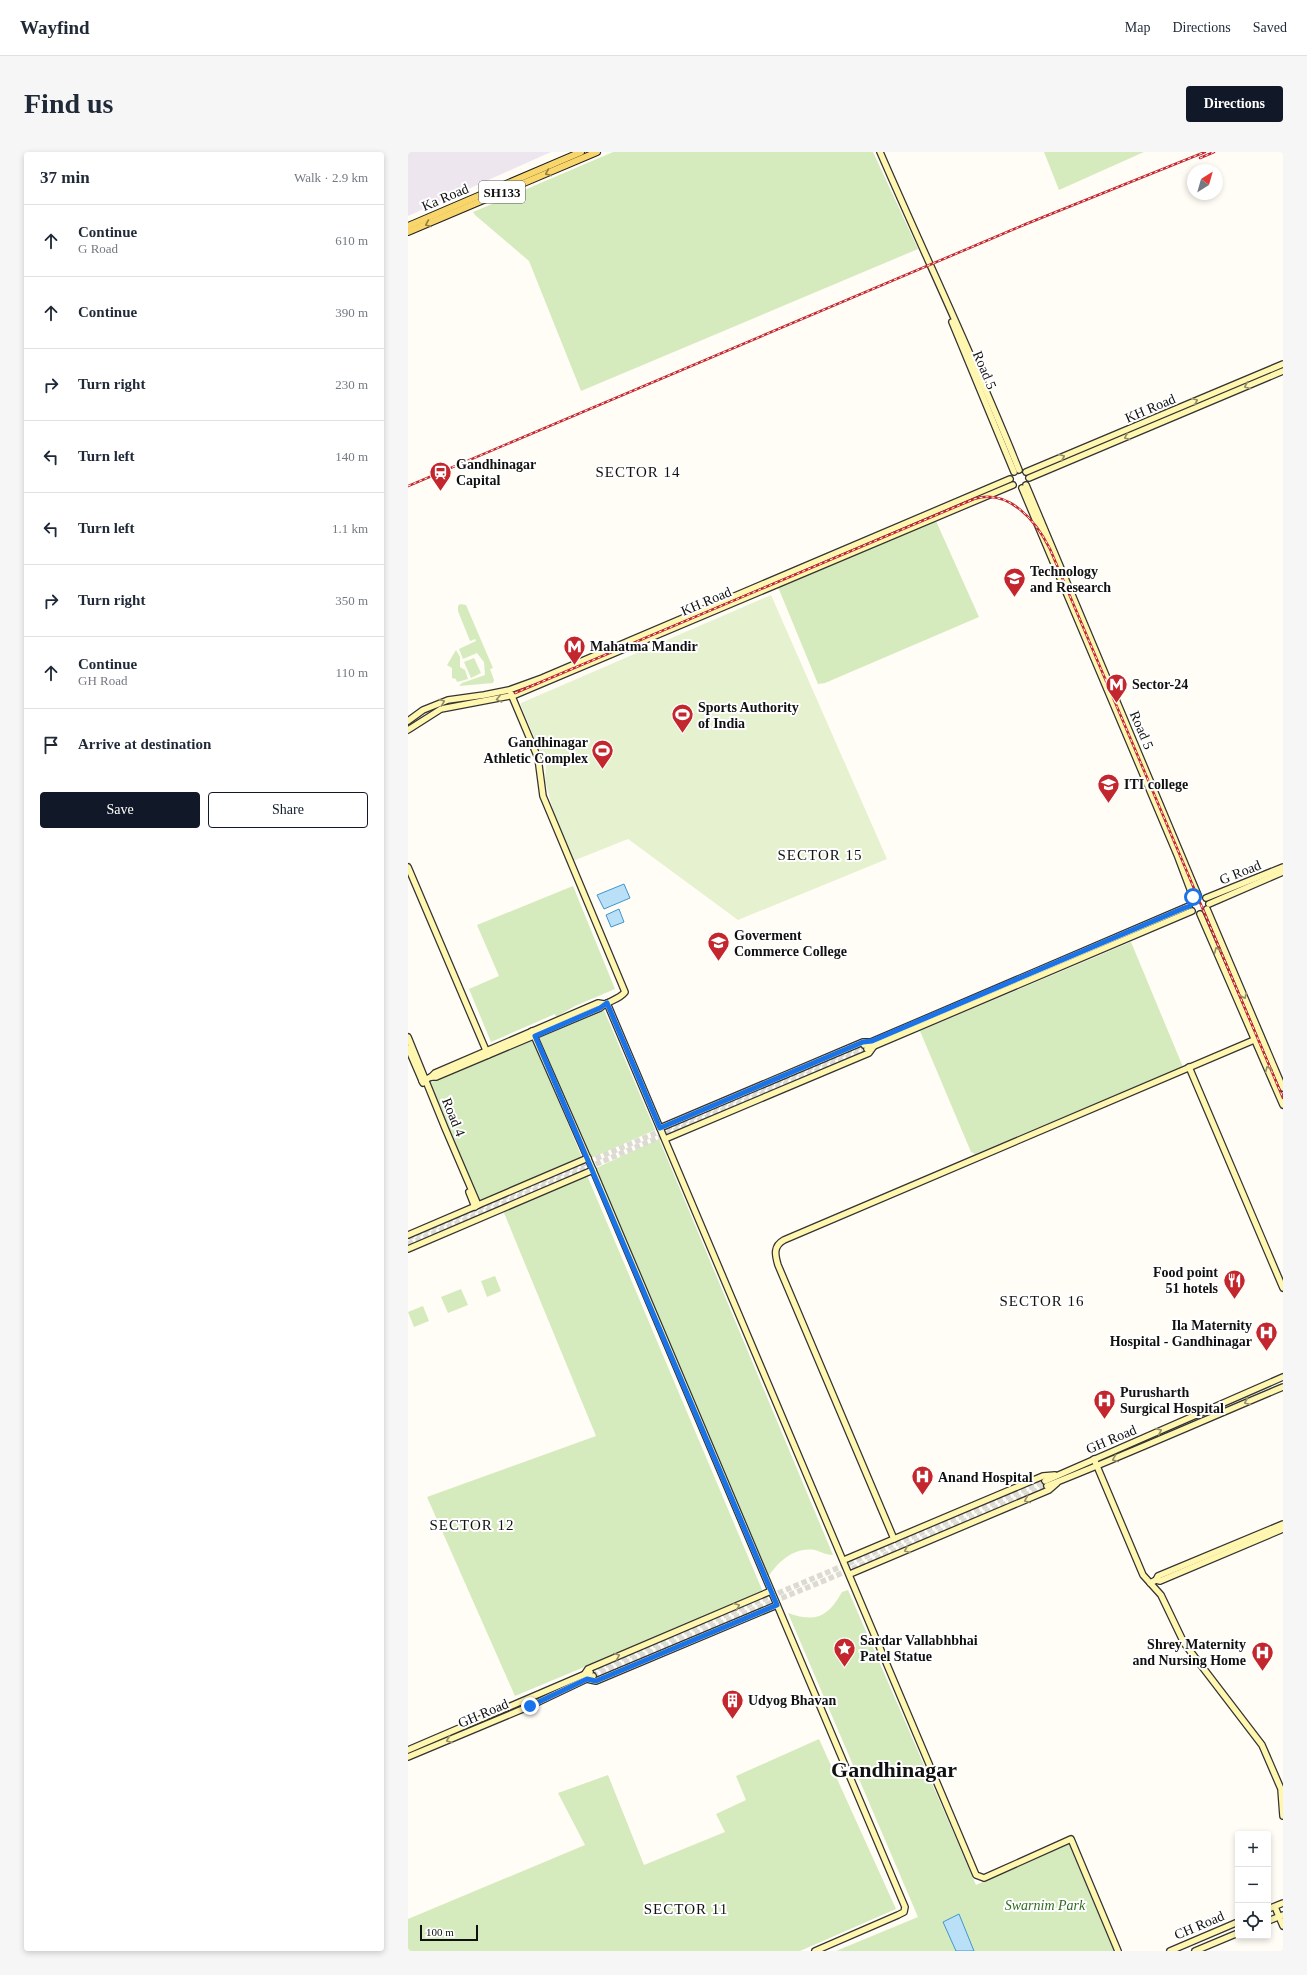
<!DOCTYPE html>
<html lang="en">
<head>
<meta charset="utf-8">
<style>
	body { margin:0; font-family:"Times New Roman",serif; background:#f6f6f7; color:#1f2937 }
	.controls { position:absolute; right:12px; bottom:12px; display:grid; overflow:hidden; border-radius:4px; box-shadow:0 2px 6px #0003 }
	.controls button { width:36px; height:36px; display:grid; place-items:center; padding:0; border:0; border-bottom:1px solid #e0e1e3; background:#fff; color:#1f2937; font:20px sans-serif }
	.compass { position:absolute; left:779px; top:12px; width:36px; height:36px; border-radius:50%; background:#fff; box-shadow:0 2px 6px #0003; rotate:37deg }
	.scale { position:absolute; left:12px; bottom:10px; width:58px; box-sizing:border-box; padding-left:4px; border:2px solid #111; border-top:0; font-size:11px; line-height:14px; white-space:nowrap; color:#111; -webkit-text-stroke:3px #fff; paint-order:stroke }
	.stop { position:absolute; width:12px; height:12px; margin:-9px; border:3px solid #1a73e8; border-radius:50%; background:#fff }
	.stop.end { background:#1a73e8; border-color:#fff; box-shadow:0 1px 4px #0008 }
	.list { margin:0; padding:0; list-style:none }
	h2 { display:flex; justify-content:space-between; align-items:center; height:52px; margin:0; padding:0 16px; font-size:17px }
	h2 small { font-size:13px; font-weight:400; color:#747a83 }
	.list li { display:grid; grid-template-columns:26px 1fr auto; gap:12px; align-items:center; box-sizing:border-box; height:72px; padding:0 16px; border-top:1px solid #e0e1e3 }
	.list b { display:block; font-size:15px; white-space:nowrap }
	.list p { margin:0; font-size:13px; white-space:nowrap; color:#747a83 }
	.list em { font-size:13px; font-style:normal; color:#747a83 }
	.actions { display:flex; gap:8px; padding:12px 16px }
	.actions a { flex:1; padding:9px 0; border:1px solid #111827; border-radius:4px; text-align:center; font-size:14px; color:#111827 }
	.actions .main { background:#111827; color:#fff }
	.icon { flex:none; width:22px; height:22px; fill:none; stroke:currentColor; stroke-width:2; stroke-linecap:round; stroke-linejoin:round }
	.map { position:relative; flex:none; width:875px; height:1799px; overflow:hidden; border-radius:4px }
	header { display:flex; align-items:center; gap:24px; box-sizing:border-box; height:56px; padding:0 20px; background:#fff; border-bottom:1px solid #e0e1e3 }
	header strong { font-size:19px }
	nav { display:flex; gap:22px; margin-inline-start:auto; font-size:14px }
	.intro { display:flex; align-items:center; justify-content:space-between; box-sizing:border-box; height:96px; padding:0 24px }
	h1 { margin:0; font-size:28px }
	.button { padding:10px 18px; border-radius:4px; background:#111827; color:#fff; font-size:14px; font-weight:700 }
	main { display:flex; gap:24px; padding:0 24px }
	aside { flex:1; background:#fff; border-radius:4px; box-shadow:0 2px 6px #0003 }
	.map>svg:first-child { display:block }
	.industrial { fill:#eee6ef }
	.green { fill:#d5ebbd }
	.pitch { fill:#e6f2cf }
	.water { fill:#b9e0f7; stroke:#3f96cf }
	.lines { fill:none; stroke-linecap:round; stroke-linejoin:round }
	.secondary-tunnel { stroke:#dbdad3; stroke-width:5.5; stroke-dasharray:5.5 3; stroke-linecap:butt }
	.secondary-casing { stroke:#333; stroke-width:8 }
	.primary-casing { stroke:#222; stroke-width:8 }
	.secondary { stroke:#fff6b0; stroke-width:5.5 }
	.primary { stroke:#f9d66b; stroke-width:6 }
	.rail-casing { stroke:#c4262e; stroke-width:2.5 }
	.rail { stroke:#fff; stroke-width:1; stroke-dasharray:3; stroke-linecap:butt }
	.oneway { stroke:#917d42 }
	.oneway2 { stroke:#948f68 }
	.route { stroke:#1a73e8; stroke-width:5 }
	.labels { text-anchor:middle; stroke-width:4; stroke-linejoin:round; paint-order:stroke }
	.shield { fill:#fff; stroke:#585858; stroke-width:1 }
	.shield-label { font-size:13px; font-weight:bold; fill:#111 }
	.street-label { font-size:14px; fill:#111; stroke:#fff }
	.poi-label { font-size:14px; font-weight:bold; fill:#111; stroke:#fff; text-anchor:start }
	.park-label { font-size:14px; font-style:italic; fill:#2f6b1f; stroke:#fff }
	.neighbourhood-label { font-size:15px; letter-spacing:1px; fill:#111; stroke:#fff }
	.town-label { font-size:22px; font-weight:bold; fill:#111; stroke:#fff }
</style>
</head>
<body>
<header>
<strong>Wayfind</strong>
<nav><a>Map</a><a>Directions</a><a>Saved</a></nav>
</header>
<div class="intro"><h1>Find us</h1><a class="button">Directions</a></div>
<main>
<aside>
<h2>37 min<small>Walk · 2.9 km</small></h2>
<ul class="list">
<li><svg class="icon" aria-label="ahead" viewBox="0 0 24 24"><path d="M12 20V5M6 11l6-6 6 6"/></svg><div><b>Continue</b><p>G Road</p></div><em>610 m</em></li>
<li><svg class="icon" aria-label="ahead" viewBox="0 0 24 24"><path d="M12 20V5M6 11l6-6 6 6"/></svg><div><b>Continue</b></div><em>390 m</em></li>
<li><svg class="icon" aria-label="right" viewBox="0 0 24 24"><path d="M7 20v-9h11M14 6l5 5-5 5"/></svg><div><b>Turn right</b></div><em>230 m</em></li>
<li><svg class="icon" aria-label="left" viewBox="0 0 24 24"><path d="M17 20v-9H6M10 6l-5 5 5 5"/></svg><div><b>Turn left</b></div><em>140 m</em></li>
<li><svg class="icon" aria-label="left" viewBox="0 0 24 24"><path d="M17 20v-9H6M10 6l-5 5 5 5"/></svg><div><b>Turn left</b></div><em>1.1 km</em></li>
<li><svg class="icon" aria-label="right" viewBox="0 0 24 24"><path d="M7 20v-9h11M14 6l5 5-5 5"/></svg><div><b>Turn right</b></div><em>350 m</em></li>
<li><svg class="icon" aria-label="ahead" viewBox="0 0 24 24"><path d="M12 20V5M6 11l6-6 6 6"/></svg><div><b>Continue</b><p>GH Road</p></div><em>110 m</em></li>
<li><svg class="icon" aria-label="arrive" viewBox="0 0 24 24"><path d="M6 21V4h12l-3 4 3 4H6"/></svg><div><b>Arrive at destination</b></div></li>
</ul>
<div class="actions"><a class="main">Save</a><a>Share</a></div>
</aside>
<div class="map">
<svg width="875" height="1799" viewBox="0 0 875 1799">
	<rect width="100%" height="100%" fill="#fffdf5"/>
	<path class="industrial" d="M0 0H143L0 64Z"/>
	<g class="green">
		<path d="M205 0H465L510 97 173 239 121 109 67 63 65 60Z"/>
		<path d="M636 0H736L651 38Z"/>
		<path d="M528 369 571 465 417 531 410 532 370 435Z"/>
		<path d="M52 452 58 453 85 516 82 517 86 528 85 531 51 534 54 531 77 523 76 510 69 501 55 507 51 497 68 489 67 487 62 489 50 459V454Z"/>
		<path d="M48 498 52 505V515L57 518 60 527 49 530 48 527 44 526V516L39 513Z"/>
		<path d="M66 506 73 521 63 526 56 510Z"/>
		<path d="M165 734 207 837 167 854 148 865 147 862 83 890 61 837 91 824 69 773Z"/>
		<path d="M723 790 775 915 567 1002 563 1000 512 879Z"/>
		<path d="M195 856 247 978 181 1007 129 884Z"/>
		<path d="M122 887 126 890 175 1008 76 1052 67 1044 21 931Z"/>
		<path d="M251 987 425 1403C418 1403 414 1400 407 1398 386 1395 371 1409 360 1425L186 1017Z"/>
		<path d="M178 1021 355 1440 107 1544 19 1345 188 1284 94 1056Z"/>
		<path d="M87 1124 93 1139 79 1145 73 1129Z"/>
		<path d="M53 1137 60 1153 40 1161 33 1145Z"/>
		<path d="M15 1154 21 1169 6 1175 0 1160Z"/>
		<path d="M440 1438 568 1733 661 1692 706 1799H428L510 1765 380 1461C408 1471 420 1465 434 1440Z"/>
		<path d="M411 1587 488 1757 392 1799H0V1767L177 1693 150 1641 200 1623 236 1713 317 1680 308 1662 338 1648 328 1624Z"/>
	</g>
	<path class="pitch" d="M363 443 479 707 330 768 220 687 165 709 145 658 137 629 138 613 113 554V551Z"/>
	<g class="water">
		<path d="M216 732 222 746 196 757 189 743Z"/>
		<path d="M211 757 216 770 203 775 198 763Z"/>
		<path d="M551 1762 566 1799H548L535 1770Z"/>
	</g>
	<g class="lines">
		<g class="secondary-tunnel">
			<path d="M0 1086 456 893"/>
			<path d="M0 1092 459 897"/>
			<path d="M182 1520 637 1329"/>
			<path d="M185 1524 420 1427 639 1334"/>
		</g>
		<defs>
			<g id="secondary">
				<path d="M472 0C518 106 568 210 611 318"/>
				<path d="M544 170 606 320"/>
				<path d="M618 320 875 212"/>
				<path d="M621 326 875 219"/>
				<path d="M618 333 790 743"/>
				<path d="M614 336 770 705 785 745"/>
				<path d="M0 569 15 558 40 548 76 543 101 538 134 526 602 327"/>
				<path d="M0 578 33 557 107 543 605 333"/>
				<path d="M0 715 80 903"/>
				<path d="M798 746 875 715"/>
				<path d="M801 752 875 720"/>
				<path d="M799 757 875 936"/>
				<path d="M792 762 875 953"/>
				<path d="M199 851 568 1723 576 1726 663 1687 710 1799"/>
				<path d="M124 879 185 1018 497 1755 496 1760 490 1763 407 1799"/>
				<path d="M0 885 37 976 70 1053"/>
				<path d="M456 893 781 754"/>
				<path d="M0 896 15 931"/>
				<path d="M459 897 784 759"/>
				<path d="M781 915 875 1136"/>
				<path d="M23 925 27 921 190 851 196 852"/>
				<path d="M14 929 23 925H28L192 856C199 849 211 848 217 840L135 644 130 606 103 542"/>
				<path d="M252 976 455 890H460"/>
				<path d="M257 987 461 901 466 894"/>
				<path d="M61 1040 67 1055"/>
				<path d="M0 1083 180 1006"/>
				<path d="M0 1097 185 1018"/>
				<path d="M686 1307 735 1423 753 1443 776 1491 854 1593 873 1637 875 1664"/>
				<path d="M637 1329 875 1225"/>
				<path d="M639 1334C718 1303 796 1268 875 1235"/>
				<path d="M486 1387 370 1113C367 1103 365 1094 376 1088L853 885"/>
				<path d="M436 1408 635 1324 647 1323"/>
				<path d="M442 1422 641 1338 649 1331"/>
				<path d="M748 1428 752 1429 875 1377"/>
				<path d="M742 1431 748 1428 750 1424 875 1372"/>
				<path d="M176 1523 180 1517 363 1439"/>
				<path d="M179 1527 188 1529 369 1453"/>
				<path d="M0 1598 182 1520"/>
				<path d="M0 1605 122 1554 185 1524"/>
				<path d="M867 1755 875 1774"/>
				<path d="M860 1757 875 1751"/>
				<path d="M860 1769 875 1763"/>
				<path d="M762 1799 830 1770"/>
				<path d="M787 1799 830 1781"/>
			</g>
			<g id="primary">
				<path d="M0 74 173 0"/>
				<path d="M0 80 189 0"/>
			</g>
		</defs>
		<use href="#secondary" class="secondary-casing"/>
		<use href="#primary" class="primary-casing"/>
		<use href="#secondary" class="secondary"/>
		<use href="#primary" class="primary"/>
		<defs>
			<g id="rail">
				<path d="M792 6 806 0"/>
				<path d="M0 334 618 72 797 0"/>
				<path d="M107 541 566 347C601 336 628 369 642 397L875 946"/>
			</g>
		</defs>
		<use href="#rail" class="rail-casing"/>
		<use href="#rail" class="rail"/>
	</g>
	<defs><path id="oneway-chevron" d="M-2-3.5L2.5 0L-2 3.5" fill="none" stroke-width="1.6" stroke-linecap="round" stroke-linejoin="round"/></defs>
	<g class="oneway">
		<use href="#oneway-chevron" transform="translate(140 21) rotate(157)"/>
		<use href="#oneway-chevron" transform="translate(20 72) rotate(157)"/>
	</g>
	<g class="oneway2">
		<use href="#oneway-chevron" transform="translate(839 234) rotate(157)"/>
		<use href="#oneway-chevron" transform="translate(787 249) rotate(-23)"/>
		<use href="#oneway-chevron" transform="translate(719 285) rotate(157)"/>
		<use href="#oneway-chevron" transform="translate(654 305) rotate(-22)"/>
		<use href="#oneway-chevron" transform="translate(91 547) rotate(168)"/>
		<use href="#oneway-chevron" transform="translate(34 550) rotate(-21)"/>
		<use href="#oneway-chevron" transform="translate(809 798) rotate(-113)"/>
		<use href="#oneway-chevron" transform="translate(836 844) rotate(67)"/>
		<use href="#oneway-chevron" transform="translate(860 917) rotate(-113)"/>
		<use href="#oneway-chevron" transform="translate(839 1250) rotate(158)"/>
		<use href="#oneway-chevron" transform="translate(751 1279) rotate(-24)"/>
		<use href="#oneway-chevron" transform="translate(707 1307) rotate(157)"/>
		<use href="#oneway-chevron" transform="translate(619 1348) rotate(157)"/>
		<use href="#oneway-chevron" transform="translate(499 1398) rotate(157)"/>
		<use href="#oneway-chevron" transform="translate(329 1454) rotate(-23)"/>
		<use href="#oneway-chevron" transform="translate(209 1504) rotate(-23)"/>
		<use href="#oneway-chevron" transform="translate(41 1588) rotate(157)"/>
	</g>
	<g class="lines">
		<path class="route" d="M122 1554 179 1527 188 1529 369 1453 127 884 192 856 199 851 252 976 455 890 464 889 776 756 782 754 785 745"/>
	</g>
	<defs>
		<symbol id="station-pin" viewBox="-11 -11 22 30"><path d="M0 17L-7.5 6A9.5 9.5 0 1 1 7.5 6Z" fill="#c4262e" stroke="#fff"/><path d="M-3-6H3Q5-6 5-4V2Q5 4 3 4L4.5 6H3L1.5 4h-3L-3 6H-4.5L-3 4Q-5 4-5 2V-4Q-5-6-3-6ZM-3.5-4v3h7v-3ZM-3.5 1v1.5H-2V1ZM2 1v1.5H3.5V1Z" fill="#fff"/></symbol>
		<symbol id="university-pin" viewBox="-11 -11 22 30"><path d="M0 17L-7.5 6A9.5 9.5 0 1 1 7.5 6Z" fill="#c4262e" stroke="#fff"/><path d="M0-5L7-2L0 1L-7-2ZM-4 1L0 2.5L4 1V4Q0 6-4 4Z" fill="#fff"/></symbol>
		<symbol id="metro-pin" viewBox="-11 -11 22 30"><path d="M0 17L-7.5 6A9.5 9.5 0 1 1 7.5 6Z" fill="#c4262e" stroke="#fff"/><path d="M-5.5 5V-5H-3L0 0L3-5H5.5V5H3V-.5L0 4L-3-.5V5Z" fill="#fff"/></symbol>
		<symbol id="stadium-pin" viewBox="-11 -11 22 30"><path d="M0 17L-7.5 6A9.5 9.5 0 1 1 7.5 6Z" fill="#c4262e" stroke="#fff"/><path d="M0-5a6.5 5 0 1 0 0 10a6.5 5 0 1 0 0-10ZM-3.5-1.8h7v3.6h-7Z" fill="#fff"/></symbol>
		<symbol id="restaurant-pin" viewBox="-11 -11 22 30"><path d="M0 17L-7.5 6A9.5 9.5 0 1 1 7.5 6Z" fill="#c4262e" stroke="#fff"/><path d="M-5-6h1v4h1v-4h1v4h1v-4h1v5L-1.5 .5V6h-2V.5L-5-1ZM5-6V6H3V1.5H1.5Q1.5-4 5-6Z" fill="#fff"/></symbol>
		<symbol id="hospital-pin" viewBox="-11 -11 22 30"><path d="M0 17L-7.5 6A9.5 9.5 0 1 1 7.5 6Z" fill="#c4262e" stroke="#fff"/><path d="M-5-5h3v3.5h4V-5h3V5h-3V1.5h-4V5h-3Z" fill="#fff"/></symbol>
		<symbol id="sight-pin" viewBox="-11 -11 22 30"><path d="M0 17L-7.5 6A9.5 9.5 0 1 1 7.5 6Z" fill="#c4262e" stroke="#fff"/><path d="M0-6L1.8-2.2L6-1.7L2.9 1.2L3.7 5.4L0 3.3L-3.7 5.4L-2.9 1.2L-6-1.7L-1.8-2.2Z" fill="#fff"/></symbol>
		<symbol id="building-pin" viewBox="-11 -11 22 30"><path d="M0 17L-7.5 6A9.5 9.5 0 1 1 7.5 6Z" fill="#c4262e" stroke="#fff"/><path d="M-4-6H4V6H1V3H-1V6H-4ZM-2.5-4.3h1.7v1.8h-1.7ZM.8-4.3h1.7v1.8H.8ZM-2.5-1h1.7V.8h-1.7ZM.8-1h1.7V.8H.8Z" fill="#fff"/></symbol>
	</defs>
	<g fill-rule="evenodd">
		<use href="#station-pin" x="20" y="308" width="25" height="34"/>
		<use href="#university-pin" x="594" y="414" width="25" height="34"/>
		<use href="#metro-pin" x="154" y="482" width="25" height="34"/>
		<use href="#metro-pin" x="696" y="520" width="25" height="34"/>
		<use href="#stadium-pin" x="262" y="550" width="25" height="34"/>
		<use href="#stadium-pin" x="182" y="586" width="25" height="34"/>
		<use href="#university-pin" x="688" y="620" width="25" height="34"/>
		<use href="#university-pin" x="298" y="778" width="25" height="34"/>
		<use href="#restaurant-pin" x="814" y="1116" width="25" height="34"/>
		<use href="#hospital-pin" x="846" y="1168" width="25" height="34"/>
		<use href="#hospital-pin" x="684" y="1236" width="25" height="34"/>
		<use href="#hospital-pin" x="502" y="1312" width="25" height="34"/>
		<use href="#sight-pin" x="424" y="1484" width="25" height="34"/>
		<use href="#hospital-pin" x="842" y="1488" width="25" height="34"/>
		<use href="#building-pin" x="312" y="1536" width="25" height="34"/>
	</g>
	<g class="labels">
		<rect class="shield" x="71" y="29" width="46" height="22" rx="3"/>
		<g class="shield-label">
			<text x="94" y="45">SH133</text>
		</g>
		<g class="street-label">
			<text transform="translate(37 45) rotate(-23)" y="5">Ka Road</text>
			<text transform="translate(577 218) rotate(67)" y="5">Road 5</text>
			<text transform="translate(742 256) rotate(-23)" y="5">KH Road</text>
			<text transform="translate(298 449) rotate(-23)" y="5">KH Road</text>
			<text transform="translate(734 578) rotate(67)" y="5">Road 5</text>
			<text transform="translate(832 720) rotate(-22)" y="5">G Road</text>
			<text transform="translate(46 965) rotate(68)" y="5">Road 4</text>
			<text transform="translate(703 1287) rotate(-23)" y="5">GH Road</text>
			<text transform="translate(75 1561) rotate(-23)" y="5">GH Road</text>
			<text transform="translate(791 1773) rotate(-23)" y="5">CH Road</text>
		</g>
		<g class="poi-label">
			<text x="48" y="317">Gandhinagar<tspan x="48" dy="16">Capital</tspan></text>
			<text x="622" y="424">Technology<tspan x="622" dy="16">and Research</tspan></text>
			<text x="182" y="499">Mahatma Mandir</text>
			<text x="724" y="537">Sector-24</text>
			<text x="290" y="560">Sports Authority<tspan x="290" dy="16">of India</tspan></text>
			<text x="180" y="595" text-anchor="end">Gandhinagar<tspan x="180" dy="16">Athletic Complex</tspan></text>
			<text x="716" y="637">ITI college</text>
			<text x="326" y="788">Goverment<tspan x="326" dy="16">Commerce College</tspan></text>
			<text x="810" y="1125" text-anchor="end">Food point<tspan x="810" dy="16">51 hotels</tspan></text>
			<text x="844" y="1178" text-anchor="end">Ila Maternity<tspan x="844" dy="16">Hospital - Gandhinagar</tspan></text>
			<text x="712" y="1245">Purusharth<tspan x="712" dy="16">Surgical Hospital</tspan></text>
			<text x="530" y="1330">Anand Hospital</text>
			<text x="452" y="1493">Sardar Vallabhbhai<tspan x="452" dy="16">Patel Statue</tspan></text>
			<text x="838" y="1497" text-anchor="end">Shrey Maternity<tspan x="838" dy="16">and Nursing Home</tspan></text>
			<text x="340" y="1553">Udyog Bhavan</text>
		</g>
		<g class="park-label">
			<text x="637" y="1758">Swarnim Park</text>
		</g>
		<g class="neighbourhood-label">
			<text x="230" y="325">SECTOR 14</text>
			<text x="412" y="708">SECTOR 15</text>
			<text x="634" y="1154">SECTOR 16</text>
			<text x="64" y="1378">SECTOR 12</text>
			<text x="278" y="1762">SECTOR 11</text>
		</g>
		<g class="town-label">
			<text x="486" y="1625">Gandhinagar</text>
		</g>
	</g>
</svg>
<div class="controls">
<button>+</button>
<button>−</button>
<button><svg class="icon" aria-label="locate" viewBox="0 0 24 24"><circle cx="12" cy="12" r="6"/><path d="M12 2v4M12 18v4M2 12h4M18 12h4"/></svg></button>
</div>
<svg class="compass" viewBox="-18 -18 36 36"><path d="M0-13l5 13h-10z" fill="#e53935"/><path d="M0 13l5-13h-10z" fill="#747a83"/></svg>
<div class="scale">100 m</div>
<div class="stop" style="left:785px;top:745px"></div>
<div class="stop end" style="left:122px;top:1554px"></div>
</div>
</main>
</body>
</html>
